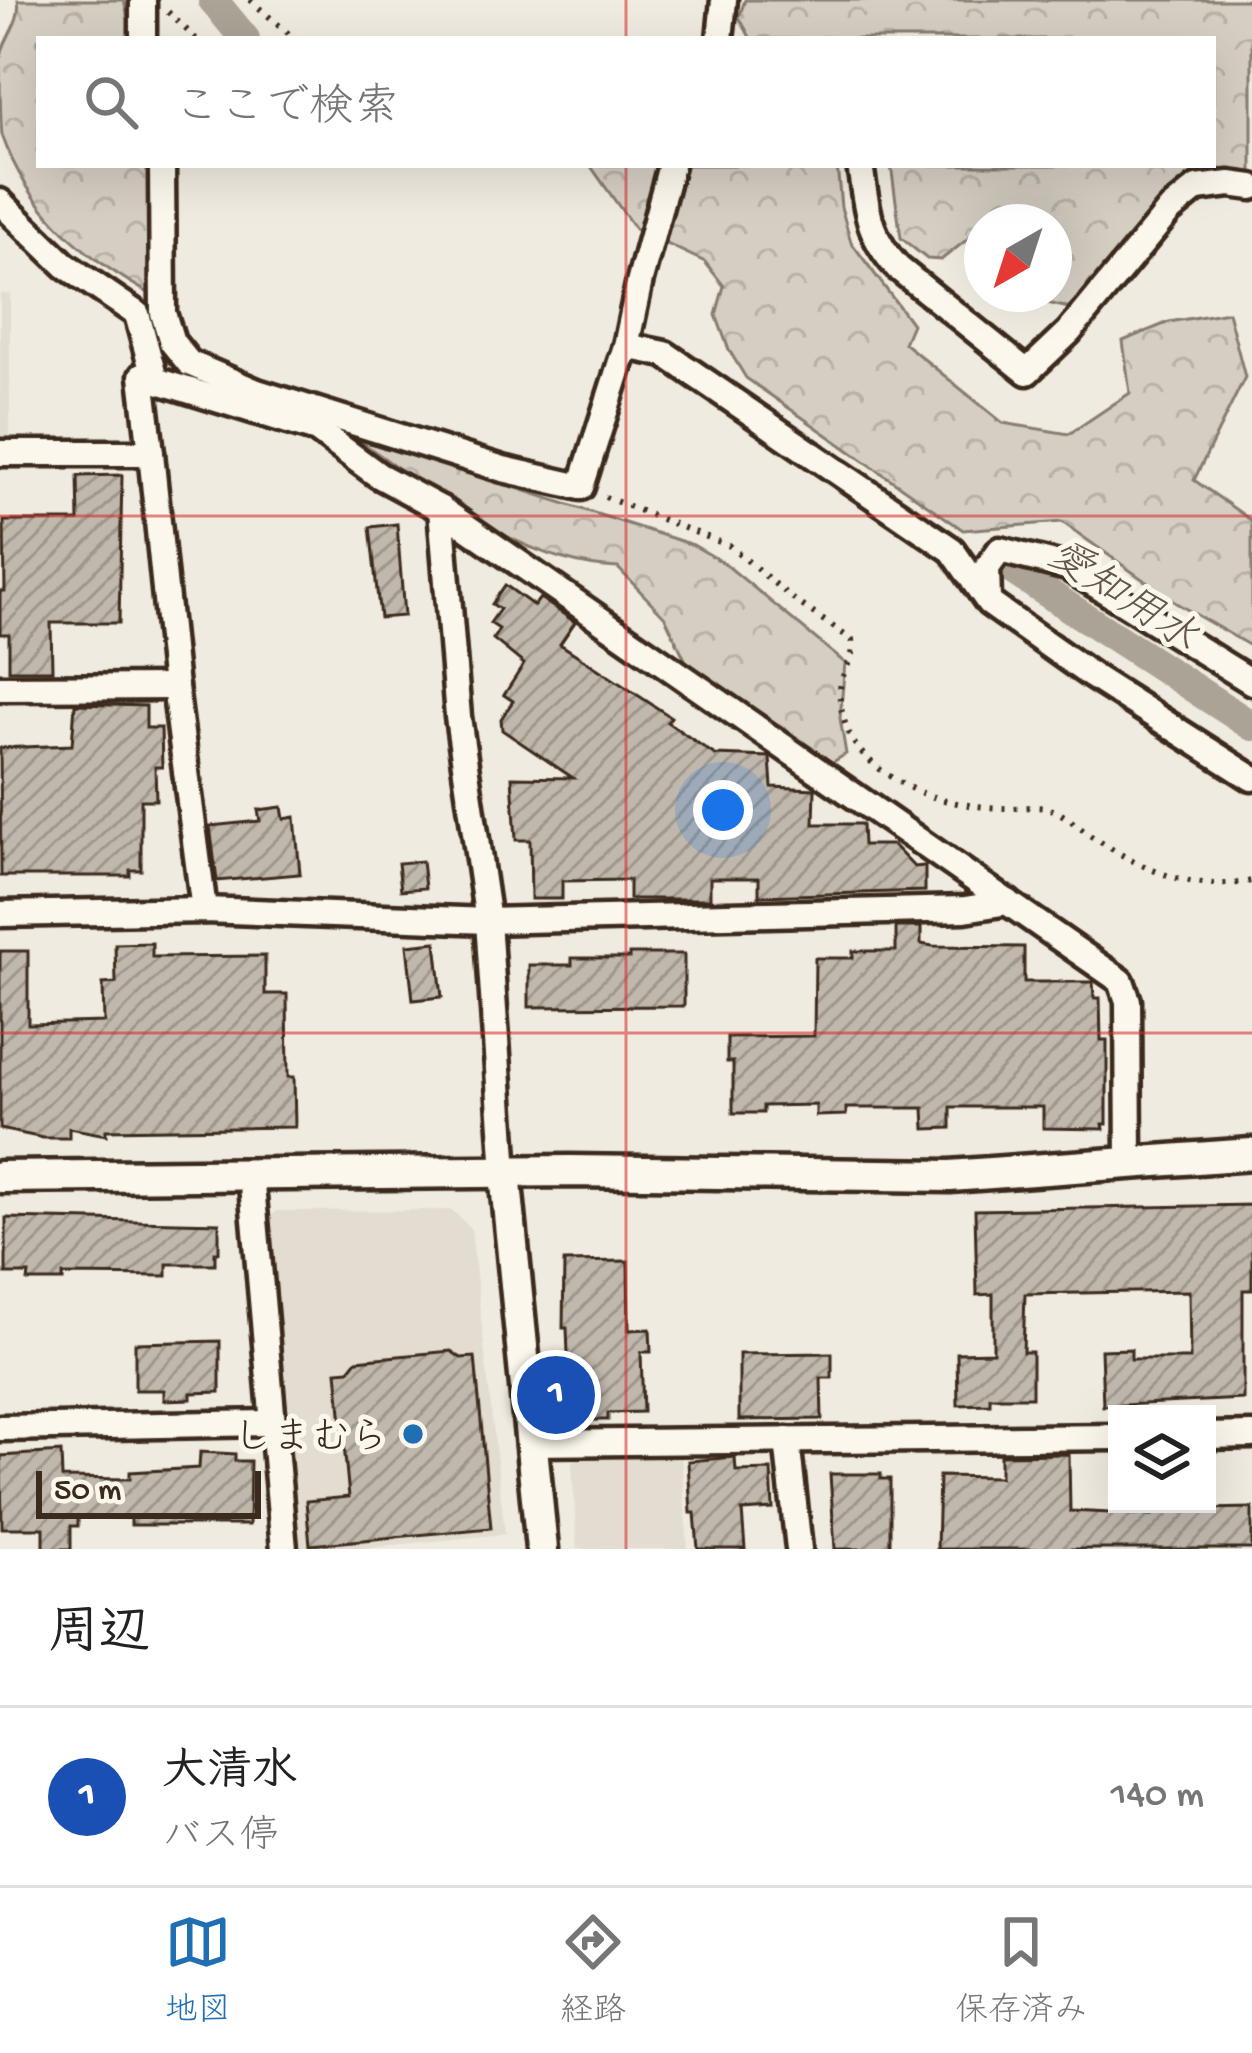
<!DOCTYPE html>
<html lang="ja">
<head>
<meta charset="utf-8">
<style>
	body { margin:0; font-family:"Gochi Hand","Klee One",sans-serif; background:#f2f2f2; color:#222 }
	.controls { position:absolute; right:36px; bottom:36px; display:grid; overflow:hidden; border-radius:0px; box-shadow:0 12px 48px #0002 }
	.controls button { width:108px; height:108px; display:grid; place-items:center; padding:0; border:0; border-bottom:3px solid #e0e0e0; background:#fff; color:#222; font:60px sans-serif }
	.compass { position:absolute; left:964px; top:204px; width:108px; height:108px; border-radius:50%; background:#fff; box-shadow:0 12px 48px #0002; rotate:219deg }
	.scale { position:absolute; left:36px; bottom:30px; width:225px; box-sizing:border-box; padding-left:12px; border:6px solid #3b2a1e; border-top:0; font-size:33px; line-height:42px; white-space:nowrap; color:#3b2a1e; -webkit-text-stroke:9px #fbf7ec; paint-order:stroke }
	.you { position:absolute; left:723px; top:810px; width:42px; height:42px; margin:-30px; border:9px solid #fff; border-radius:50%; background:#1a73e8; box-shadow:0 0 0 18px #1a73e833 }
	.badge { display:grid; place-items:center; width:78px; height:78px; border-radius:50%; background:#1f6fb2; color:#fff; font-size:39px; font-weight:700 }
	.pin { position:absolute; translate:-50% -50%; border:6px solid #fff; box-shadow:0 3px 12px #0006 }
	.list { margin:0; padding:0; list-style:none }
	h2 { display:flex; justify-content:space-between; align-items:center; height:156px; margin:0; padding:0 48px; font-size:51px }
	h2 small { font-size:39px; font-weight:400; color:#767676 }
	.list li { display:grid; grid-template-columns:78px 1fr auto; gap:36px; align-items:center; box-sizing:border-box; height:180px; padding:0 48px; border-top:3px solid #e0e0e0 }
	.list b { display:block; font-size:45px; white-space:nowrap }
	.list p { margin:0; font-size:39px; white-space:nowrap; color:#767676 }
	.list em { font-size:39px; font-style:normal; color:#767676 }
	.icon { flex:none; width:66px; height:66px; fill:none; stroke:currentColor; stroke-width:2; stroke-linecap:round; stroke-linejoin:round }
	.map { position:relative; flex:none; width:1252px; height:1549px; overflow:hidden }
	.search { position:absolute; background:#fff; box-shadow:0 12px 48px #0002; left:36px; right:36px; top:36px; height:132px; display:flex; align-items:center; gap:30px; box-sizing:border-box; padding:0 42px; border-radius:0px; color:#767676; font-size:45px }
	.sheet { height:336px; background:#fff }
	nav { display:flex; justify-content:space-around; align-items:center; box-sizing:border-box; height:168px; border-top:3px solid #e0e0e0; background:#fff; font-size:33px; color:#767676 }
	nav a { display:grid; justify-items:center; gap:6px }
	nav .on { color:#1f6fb2 }
	.map>svg:first-child { display:block }
	.built { fill:#e2dcd1 }
	.forest { fill:url(#forest-crowns); stroke:#887c70; stroke-width:3 }
	.lines { fill:none; stroke-linecap:round; stroke-linejoin:round }
	.canal { stroke:#aca397; stroke-width:30 }
	.building { fill:url(#building-hatch); stroke:#3b2a1e; stroke-width:3 }
	.minor-casing { stroke:#3b2a1e; stroke-width:33 }
	.tertiary-casing { stroke:#3b2a1e; stroke-width:39 }
	.path { stroke:#3b2a1e; stroke-width:6; stroke-dasharray:3 9; stroke-linecap:butt }
	.minor { stroke:#fbf7ec; stroke-width:24 }
	.tertiary { stroke:#fbf7ec; stroke-width:30 }
	.grid { fill:none; stroke:#d62828; stroke-width:3; stroke-opacity:0.55 }
	.poi-dot { fill:#1f6fb2; stroke:#fbf7ec; stroke-width:4.5 }
	.labels { text-anchor:middle; stroke-width:10; stroke-linejoin:round; paint-order:stroke }
	.poi-label { font-size:39px; fill:#3b2a1e; stroke:#fbf7ec; text-anchor:end }
	.water-label { font-size:42px; font-style:italic; fill:#635448; stroke:#fbf7ec }
</style>
</head>
<body>
<div class="map">
<svg width="1252" height="1549" viewBox="0 0 1252 1549">
	<defs>
		<pattern id="forest-crowns" width="20" height="18" patternUnits="userSpaceOnUse" patternTransform="scale(3)"><rect width="20" height="18" fill="#d5cec3"/><path d="M2 6a3 3 0 1 1 6 0M12 15a3 3 0 1 1 6 0" fill="none" stroke="#b8b1a7"/></pattern>
		<pattern id="building-hatch" width="6" height="6" patternUnits="userSpaceOnUse" patternTransform="scale(3)"><rect width="6" height="6" fill="#c0b8ad"/><path d="M-1 1l2-2M0 6l6-6M5 7l2-2" fill="none" stroke="#9d968c"/></pattern>
	</defs>
	<rect width="100%" height="100%" fill="#f0ebe0"/>
	<filter id="ink" filterUnits="userSpaceOnUse"><feTurbulence type="fractalNoise" baseFrequency=".00833" numOctaves="2"/><feDisplacementMap in="SourceGraphic" scale="24" xChannelSelector="R" yChannelSelector="G"/><feConvolveMatrix kernelMatrix="1 2 1 2 8 2 1 2 1" color-interpolation-filters="sRGB"/></filter>
	<g filter="url(#ink)">
		<g class="built">
			<rect x="0" y="294" width="10" height="148"/>
			<path d="M452 1210 471 1229 505 1534 355 1549H298L267 1223 276 1211Z"/>
			<path d="M681 1454 688 1549H577L572 1463 578 1456Z"/>
		</g>
		<g class="forest">
			<path d="M18 0H124L133 39H39V165H151L152 295C85 258 28 210 2 135 0 116 0 82 0 61 2 38 22 24 18 0Z"/>
			<path d="M745 0H1252V173L1220 169 1174 189 1069 308 1043 302V294H1054V222H982V228L941 260 927 259 901 238 891 165H1213V39H751L739 17Z"/>
			<path d="M590 165H837L841 207 851 242 912 324 904 343 1003 423 1069 434 1130 393 1123 341 1169 322 1228 312 1245 377 1194 480 1252 521V647L1176 603 1062 522 963 530 746 378 729 350 716 315 724 286 705 262 635 229Z"/>
			<path d="M349 434 693 545 724 563 845 663 840 718 846 754 828 765 690 670 665 617 618 568C519 565 429 487 349 434Z"/>
		</g>
		<g class="lines">
			<g class="canal">
				<path d="M213 0 245 39"/>
				<path d="M1012 570 1252 726"/>
			</g>
		</g>
		<g class="building">
			<path d="M122 475 119 623H51L52 670H9V634H0V591H5L4 521H79L78 476Z"/>
			<path d="M397 524 404 616 380 618 370 527Z"/>
			<path d="M505 585 534 606 540 598 575 622 560 644 671 717 667 722 715 755 770 757 772 787 815 789 814 824H862L863 845H893L914 867 925 866V891L759 896V878H710V899H629V880L562 881V899H531L530 840H516L512 777 573 778 502 730 501 719 513 701 504 695 524 664 493 639 499 629 490 623 500 609 492 604Z"/>
			<path d="M75 704 146 706V728H161L162 767H155L156 800H141V870H130V876H1L0 748 72 745Z"/>
			<path d="M282 807 284 819 295 817 300 874 217 881 210 826 260 821 258 810Z"/>
			<path d="M422 861 425 888 401 890 398 863Z"/>
			<path d="M896 927H921V944L933 946 1024 947V982H1093L1094 998H1100L1101 1040H1107V1124H1103L1104 1129 1043 1128V1107H951V1128L925 1129 924 1108H846V1115L816 1116V1105L763 1106V1113H733V1062H727V1037L814 1036 815 958H853V951H896Z"/>
			<path d="M436 942 442 997 413 1000 407 945Z"/>
			<path d="M152 943V957L265 956V994H287L288 1077H294L295 1127 106 1130V1135L69 1128V1138H43L0 1129V951H28V1024L104 1022 103 984 116 983 115 944Z"/>
			<path d="M629 954H684V1006L529 1007V965H572V958H629Z"/>
			<path d="M1252 1205V1290H1243V1399L1103 1406 1101 1350 1131 1349V1359H1190L1189 1291 1025 1294 1023 1352H1032V1397H990V1404L958 1405 957 1353 993 1352V1294L977 1295 975 1210Z"/>
			<path d="M6 1218 219 1223V1252H215V1264H167V1276L63 1275V1281H28L29 1274H6Z"/>
			<path d="M628 1261 629 1330 650 1329 651 1352H641L643 1412 608 1413V1420H586L585 1405 570 1406 567 1328H563L564 1262Z"/>
			<path d="M220 1341V1392L191 1393V1399L164 1400V1390H135V1343Z"/>
			<path d="M451 1351 461 1358 475 1357 491 1528 310 1545 306 1501 349 1497 337 1371 349 1370 357 1360Z"/>
			<path d="M832 1353V1378H821L822 1419 739 1420V1354Z"/>
			<path d="M61 1452 62 1478 130 1479V1472L199 1468 200 1452 235 1454V1461H250L249 1525H131V1518L78 1517V1526H71V1549H44V1528H2L1 1456Z"/>
			<path d="M1069 1454 1070 1511 1152 1515V1510L1252 1508V1549H937L939 1476 1000 1477V1455Z"/>
			<path d="M735 1457 736 1471 771 1470 773 1509 742 1511 745 1549H698L695 1513H691L688 1461Z"/>
			<path d="M830 1474H881V1479H890V1549H835Z"/>
		</g>
		<g class="lines">
			<defs>
				<g id="minor">
					<path d="M143 39V0"/>
					<path d="M720 39 724 0"/>
					<path d="M162 165 163 313 172 342 189 363 257 392 503 469 581 487 626 346 640 280 671 165"/>
					<path d="M860 165C867 208 867 235 898 268L1027 372 1069 332 1169 211 1197 188 1230 184 1252 187"/>
					<path d="M0 202 65 265 137 314 155 380"/>
					<path d="M626 346 665 354 952 550 989 603 1092 676 1252 778"/>
					<path d="M0 453H151L175 687 204 910"/>
					<path d="M151 453 142 376 317 430 378 475 441 509 1121 981 1128 1001 1129 1163"/>
					<path d="M441 509 458 717 488 921 505 1173"/>
					<path d="M988 600 987 568 1000 550 1067 567 1252 682"/>
					<path d="M0 688 175 687"/>
					<path d="M0 914 204 910 488 921 965 909 1008 902"/>
					<path d="M251 1174 284 1549"/>
					<path d="M0 1428 271 1423"/>
					<path d="M1207 1436 1252 1435"/>
					<path d="M787 1440 799 1549"/>
					<path d="M531 1443 1117 1437"/>
				</g>
				<g id="tertiary">
					<path d="M505 1173 542 1549"/>
					<path d="M0 1177 570 1171 950 1176 1252 1154"/>
				</g>
			</defs>
			<use href="#minor" class="minor-casing"/>
			<use href="#tertiary" class="tertiary-casing"/>
			<g class="path">
				<path d="M250 0 295 39"/>
				<path d="M168 12 196 39"/>
				<path d="M605 497 730 546 793 599 852 640C856 658 845 665 841 683 836 703 847 737 861 752 900 793 949 806 1003 808 1017 809 1036 805 1050 809 1062 812 1077 826 1088 834 1139 868 1190 893 1252 881"/>
			</g>
			<use href="#minor" class="minor"/>
			<use href="#tertiary" class="tertiary"/>
		</g>
	</g>
	<path class="grid" d="M626 0V39M626 165V1549M0 516H1252M0 1033H1252"/>
	<circle class="poi-dot" cx="413" cy="1434" r="12"/>
	<g class="labels">
		<g class="poi-label">
			<text x="389" y="1448">しまむら</text>
		</g>
		<g class="water-label">
			<text transform="translate(1125 593) rotate(33)" y="15">愛知用水</text>
		</g>
	</g>
</svg>
<div class="controls">
<button><svg class="icon" aria-label="layers" viewBox="0 0 24 24"><path d="M12 4l9 5-9 5-9-5zM3 14l9 5 9-5"/></svg></button>
</div>
<svg class="compass" viewBox="-18 -18 36 36"><path d="M0-13l5 13h-10z" fill="#e53935"/><path d="M0 13l5-13h-10z" fill="#767676"/></svg>
<div class="scale">50 m</div>
<div class="you"></div>
<div class="pin badge" style="left:556px;top:1395px;background:#1a4fb4">1</div>
<div class="search"><svg class="icon" aria-label="search" viewBox="0 0 24 24"><circle cx="10" cy="10" r="6"/><path d="M15 15l6 6"/></svg>ここで検索</div>
</div>
<section class="sheet">
<h2>周辺<small></small></h2>
<ul class="list">
<li><span class="badge" style="background:#1a4fb4">1</span><div><b>大清水</b><p>バス停</p></div><em>140 m</em></li>
</ul>
</section>
<nav>
<a class="on"><svg class="icon" aria-label="map" viewBox="0 0 24 24"><path d="M3 6l6-2 6 2 6-2v14l-6 2-6-2-6 2zM9 4v14M15 6v14"/></svg>地図</a>
<a><svg class="icon" aria-label="directions" viewBox="0 0 24 24"><path d="M12 3l9 9-9 9-9-9zM9 14v-3h6M13 9l2 2-2 2"/></svg>経路</a>
<a><svg class="icon" aria-label="saved" viewBox="0 0 24 24"><path d="M7 4h10v16l-5-4-5 4z"/></svg>保存済み</a>
</nav>
</body>
</html>
